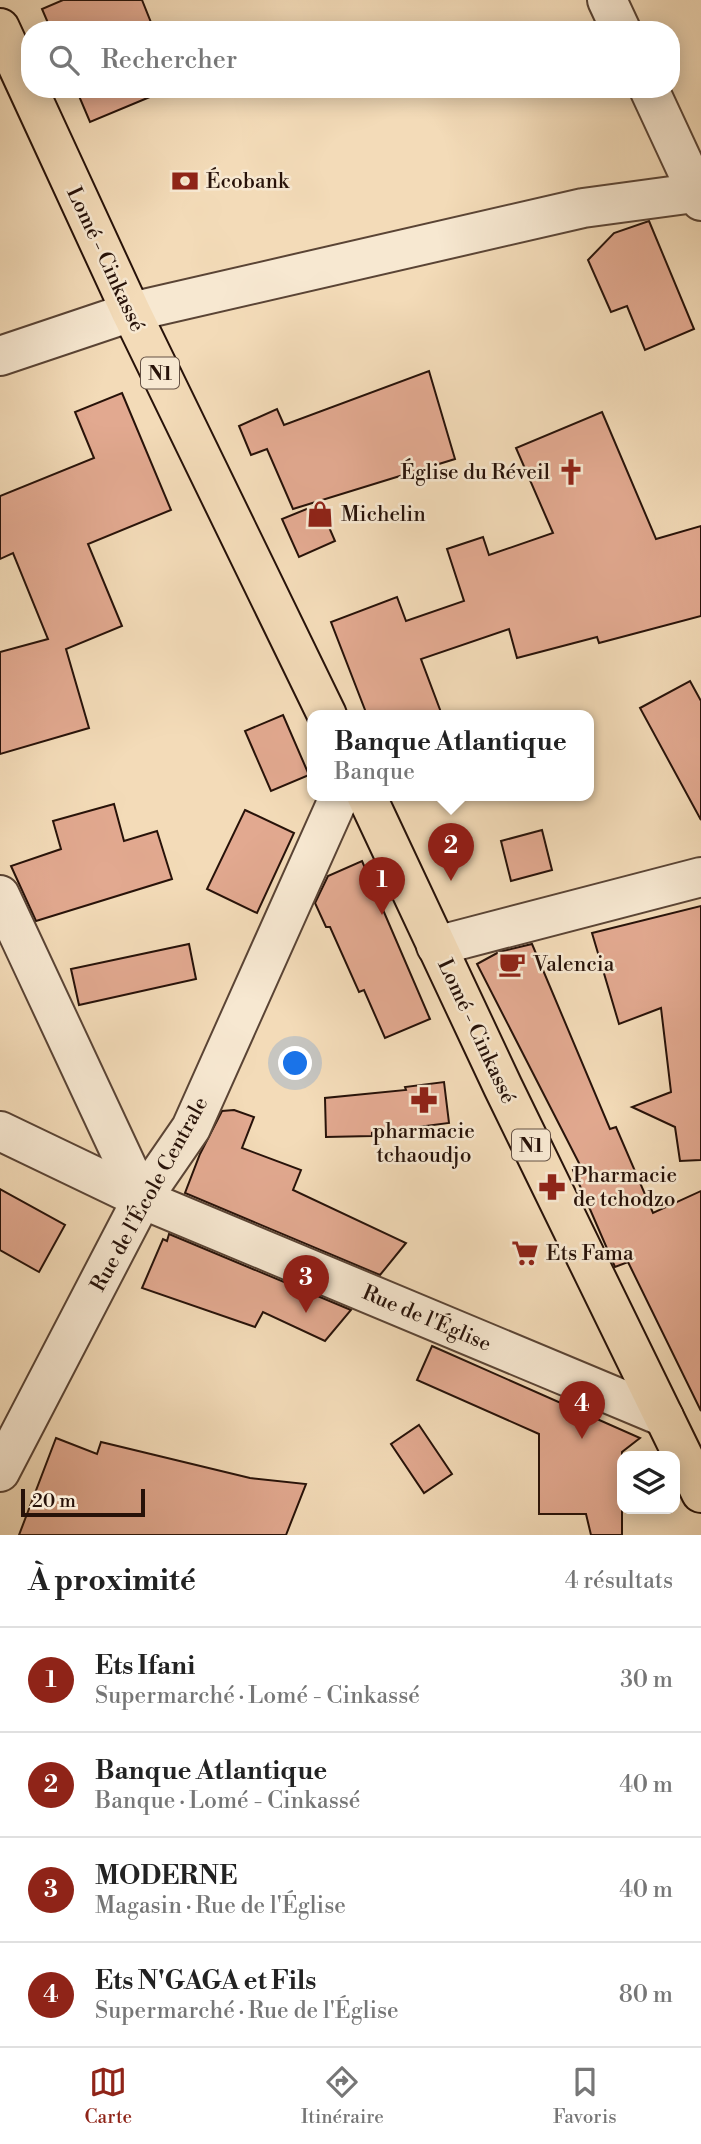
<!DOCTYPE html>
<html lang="fr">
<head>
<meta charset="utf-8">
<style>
	body { margin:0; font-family:"Libre Bodoni",serif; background:#f6f6f6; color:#222 }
	.controls { position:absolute; right:21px; bottom:21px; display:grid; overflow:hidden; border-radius:14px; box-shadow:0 4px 18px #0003 }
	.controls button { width:63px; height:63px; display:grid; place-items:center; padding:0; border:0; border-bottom:2px solid #e0e0e0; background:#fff; color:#222; font:35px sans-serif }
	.scale { position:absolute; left:21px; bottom:18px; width:124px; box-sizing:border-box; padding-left:7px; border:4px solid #271209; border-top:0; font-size:19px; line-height:24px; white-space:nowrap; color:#271209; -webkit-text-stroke:5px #f7e8d1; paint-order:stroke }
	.you { position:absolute; left:296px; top:1064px; width:24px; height:24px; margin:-18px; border:5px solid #fff; border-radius:50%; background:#1a73e8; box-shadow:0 0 0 10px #1a73e833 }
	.badge { display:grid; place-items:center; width:46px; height:46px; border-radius:50%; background:#8f2418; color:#fff; font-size:23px; font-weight:700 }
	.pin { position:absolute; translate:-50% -58px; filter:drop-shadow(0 2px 4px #0008) }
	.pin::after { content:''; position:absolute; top:37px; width:24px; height:21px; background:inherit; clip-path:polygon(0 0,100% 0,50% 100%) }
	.popup { position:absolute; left:307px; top:710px; width:287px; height:91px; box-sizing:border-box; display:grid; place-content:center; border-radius:14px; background:#fff; filter:drop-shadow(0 2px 5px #0005); font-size:23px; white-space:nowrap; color:#767676 }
	.popup b { font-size:26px; color:#222 }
	.popup::after { content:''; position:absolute; left:50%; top:100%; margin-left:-14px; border:14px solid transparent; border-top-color:#fff }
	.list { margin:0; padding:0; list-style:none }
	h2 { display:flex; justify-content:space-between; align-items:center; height:91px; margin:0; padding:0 28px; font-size:30px }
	h2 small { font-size:23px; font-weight:400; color:#767676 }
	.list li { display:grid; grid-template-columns:46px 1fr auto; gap:21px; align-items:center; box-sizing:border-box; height:105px; padding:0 28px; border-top:2px solid #e0e0e0 }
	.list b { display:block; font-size:26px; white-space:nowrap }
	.list p { margin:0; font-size:23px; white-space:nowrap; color:#767676 }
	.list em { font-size:23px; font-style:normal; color:#767676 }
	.icon { flex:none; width:38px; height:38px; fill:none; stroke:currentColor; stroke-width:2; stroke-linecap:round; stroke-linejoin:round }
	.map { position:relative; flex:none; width:701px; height:1535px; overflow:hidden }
	.search { position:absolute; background:#fff; box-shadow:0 4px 18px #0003; left:21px; right:21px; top:21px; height:77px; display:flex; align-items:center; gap:18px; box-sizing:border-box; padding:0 24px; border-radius:28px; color:#767676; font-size:26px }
	.sheet { height:511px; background:#fff }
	nav { display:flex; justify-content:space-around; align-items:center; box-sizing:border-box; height:98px; border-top:2px solid #e0e0e0; background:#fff; font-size:19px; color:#767676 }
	nav a { display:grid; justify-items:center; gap:4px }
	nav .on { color:#8f2418 }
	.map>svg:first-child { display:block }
	.building { fill:#e2a990; stroke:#271209; stroke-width:2 }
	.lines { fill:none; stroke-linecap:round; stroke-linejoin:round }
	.minor-casing { stroke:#5a4435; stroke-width:42 }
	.highway-casing { stroke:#271209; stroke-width:42 }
	.minor { stroke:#f7e8d1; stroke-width:38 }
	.highway { stroke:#f3dbb8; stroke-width:38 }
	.labels { text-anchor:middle; stroke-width:5; stroke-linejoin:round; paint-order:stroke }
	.shield { fill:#f7e8d1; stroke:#655245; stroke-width:2 }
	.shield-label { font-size:19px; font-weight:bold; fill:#271209 }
	.poi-label { font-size:21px; fill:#271209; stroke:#f7e8d1; text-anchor:start }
	.street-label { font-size:21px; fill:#271209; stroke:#f7e8d1 }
</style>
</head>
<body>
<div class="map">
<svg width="701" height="1535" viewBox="0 0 701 1535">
	<rect width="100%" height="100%" fill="#f3dbb8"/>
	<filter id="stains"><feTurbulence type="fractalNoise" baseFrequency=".00286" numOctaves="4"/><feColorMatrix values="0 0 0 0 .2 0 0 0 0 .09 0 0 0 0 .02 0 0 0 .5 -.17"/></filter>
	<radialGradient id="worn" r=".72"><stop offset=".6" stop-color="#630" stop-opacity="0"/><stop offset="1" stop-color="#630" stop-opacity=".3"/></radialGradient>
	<g class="building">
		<path d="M63 0H142L154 30H51L42 9Z"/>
		<path d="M76 89H169L90 122Z"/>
		<path d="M649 221 694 329 645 350 627 306 611 312 588 260 614 233Z"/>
		<path d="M429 371 455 459 293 509 267 449 251 455 239 426 277 409 284 425Z"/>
		<path d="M122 393 171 510 88 544 122 626 66 649 89 728 0 754V652L48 639 13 553 0 559V496L94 458 75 412Z"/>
		<path d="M602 412 656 539 701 526V616L599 643 597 637 517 658 509 629 421 659 442 715H367L331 622 397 597 406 621 464 601 447 549 483 537 489 555 553 533 516 448Z"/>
		<path d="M319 504 335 541 299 557 282 519Z"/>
		<path d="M690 681 701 701V820L640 708Z"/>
		<path d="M283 715 309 775 271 791 245 731Z"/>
		<path d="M114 804 124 841 157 831 172 879 36 921 11 866 61 849 53 821Z"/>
		<path d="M245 810 294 833 257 913 207 889Z"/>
		<path d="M542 830 552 870 511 881 501 841Z"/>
		<path d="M362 861 430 1019 385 1038 364 990 359 992 330 927H326L315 903 328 876Z"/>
		<path d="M701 906V1160L680 1161 675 1127 632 1107 671 1092 661 1008 619 1024 592 933Z"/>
		<path d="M189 944 196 979 79 1005 71 969Z"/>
		<path d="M532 944 610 1129 616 1127 653 1213 701 1191V1411L628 1262 615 1267 573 1170 581 1167 477 964 499 952Z"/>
		<path d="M444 1082 449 1123 372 1133V1136L326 1137 325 1098 406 1090 405 1087Z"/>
		<path d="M234 1110 254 1117 242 1148 301 1170 293 1190 406 1243 380 1275 185 1193 200 1154 222 1111Z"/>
		<path d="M0 1189 65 1225 39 1272 0 1250Z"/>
		<path d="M169 1234 351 1310 325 1341 263 1312 255 1327 142 1288 163 1239 167 1241Z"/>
		<path d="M432 1346 640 1438 622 1452V1535H591L586 1514H539V1434L417 1380Z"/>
		<path d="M419 1425 452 1474 424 1493 391 1444Z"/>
		<path d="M56 1438 97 1454 101 1442 250 1478 306 1484 286 1535H19Z"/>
	</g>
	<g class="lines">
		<defs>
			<g id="minor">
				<path d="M607 0 621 30"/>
				<path d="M649 89 701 201"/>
				<path d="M0 356 131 312 583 208 701 192"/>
				<path d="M0 895 142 1199"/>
				<path d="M436 946 701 877"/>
				<path d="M0 1131 142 1199 664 1417"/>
				<path d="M0 1472 142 1199 191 1128 340 795"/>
			</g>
			<g id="highway">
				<path d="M0 28 131 312 327 715"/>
				<path d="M366 795 503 1087 701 1493"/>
			</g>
		</defs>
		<use href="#minor" class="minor-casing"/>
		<use href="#highway" class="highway-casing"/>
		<use href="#minor" class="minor"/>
		<use href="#highway" class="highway"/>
	</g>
	<defs>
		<symbol id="bank-bare" viewBox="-9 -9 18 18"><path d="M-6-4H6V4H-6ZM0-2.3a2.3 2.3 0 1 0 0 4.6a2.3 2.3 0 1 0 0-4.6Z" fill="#8f2418" stroke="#f7e8d1" stroke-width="2.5" paint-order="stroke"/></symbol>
		<symbol id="church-bare" viewBox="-9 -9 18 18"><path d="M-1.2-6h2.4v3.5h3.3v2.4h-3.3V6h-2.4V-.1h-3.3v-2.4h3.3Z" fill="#8f2418" stroke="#f7e8d1" stroke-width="2.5" paint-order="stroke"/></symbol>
		<symbol id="shop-bare" viewBox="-9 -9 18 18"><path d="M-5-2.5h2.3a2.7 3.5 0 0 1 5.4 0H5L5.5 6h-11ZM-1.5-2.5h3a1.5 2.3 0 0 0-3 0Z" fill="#8f2418" stroke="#f7e8d1" stroke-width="2.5" paint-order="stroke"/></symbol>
		<symbol id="cafe-bare" viewBox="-9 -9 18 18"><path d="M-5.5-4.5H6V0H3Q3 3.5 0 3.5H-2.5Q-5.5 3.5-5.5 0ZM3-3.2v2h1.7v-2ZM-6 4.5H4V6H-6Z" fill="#8f2418" stroke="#f7e8d1" stroke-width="2.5" paint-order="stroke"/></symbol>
		<symbol id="pharmacy-bare" viewBox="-9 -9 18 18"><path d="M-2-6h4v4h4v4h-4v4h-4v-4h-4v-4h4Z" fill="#8f2418" stroke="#f7e8d1" stroke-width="2.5" paint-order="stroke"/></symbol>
		<symbol id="supermarket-bare" viewBox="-9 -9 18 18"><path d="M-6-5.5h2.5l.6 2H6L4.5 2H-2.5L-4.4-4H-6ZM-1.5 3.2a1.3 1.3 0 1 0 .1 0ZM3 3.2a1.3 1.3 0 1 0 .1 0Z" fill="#8f2418" stroke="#f7e8d1" stroke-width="2.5" paint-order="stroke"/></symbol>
	</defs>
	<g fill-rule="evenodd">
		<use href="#bank-bare" x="166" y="162" width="38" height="38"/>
		<use href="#church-bare" x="552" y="453" width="38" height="38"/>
		<use href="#shop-bare" x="301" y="495" width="38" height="38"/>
		<use href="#cafe-bare" x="493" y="945" width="38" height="38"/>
		<use href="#pharmacy-bare" x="405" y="1081" width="38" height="38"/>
		<use href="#pharmacy-bare" x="533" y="1168" width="38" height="38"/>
		<use href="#supermarket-bare" x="506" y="1234" width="38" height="38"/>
	</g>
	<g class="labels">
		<g class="shield">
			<rect x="141" y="357.5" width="38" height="31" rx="5"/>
			<rect x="512" y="1129.5" width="38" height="31" rx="5"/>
		</g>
		<g class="shield-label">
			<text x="160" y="380">N1</text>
			<text x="531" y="1152">N1</text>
		</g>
		<g class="poi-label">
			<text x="206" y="188">Écobank</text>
			<text x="550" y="479" text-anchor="end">Église du Réveil</text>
			<text x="341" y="521">Michelin</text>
			<text x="533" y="971">Valencia</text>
			<text x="424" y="1138" text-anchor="middle">pharmacie<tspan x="424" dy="24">tchaoudjo</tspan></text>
			<text x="573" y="1182">Pharmacie<tspan x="573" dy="24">de tchodzo</tspan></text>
			<text x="546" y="1260">Ets Fama</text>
		</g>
		<g class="street-label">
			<text transform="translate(106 259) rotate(65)" y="7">Lomé - Cinkassé</text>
			<text transform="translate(477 1031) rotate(65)" y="7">Lomé - Cinkassé</text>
			<text transform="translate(149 1194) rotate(-61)" y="7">Rue de l'École Centrale</text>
			<text transform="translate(427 1318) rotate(23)" y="7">Rue de l'Église</text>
		</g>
	</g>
	<rect width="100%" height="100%" filter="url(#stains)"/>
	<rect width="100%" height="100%" fill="url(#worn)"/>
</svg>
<div class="controls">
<button><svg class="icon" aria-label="layers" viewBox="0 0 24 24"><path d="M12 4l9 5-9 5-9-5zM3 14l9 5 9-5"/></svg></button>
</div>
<div class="scale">20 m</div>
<div class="you"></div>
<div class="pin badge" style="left:382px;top:915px">1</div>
<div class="pin badge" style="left:451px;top:881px">2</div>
<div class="popup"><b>Banque Atlantique</b>Banque</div>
<div class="pin badge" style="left:306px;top:1313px">3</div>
<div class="pin badge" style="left:582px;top:1439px">4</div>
<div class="search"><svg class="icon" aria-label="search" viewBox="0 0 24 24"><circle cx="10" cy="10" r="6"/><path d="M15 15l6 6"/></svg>Rechercher</div>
</div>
<section class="sheet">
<h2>À proximité<small>4 résultats</small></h2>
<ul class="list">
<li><span class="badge">1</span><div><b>Ets Ifani</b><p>Supermarché · Lomé - Cinkassé</p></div><em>30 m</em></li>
<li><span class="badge">2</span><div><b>Banque Atlantique</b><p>Banque · Lomé - Cinkassé</p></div><em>40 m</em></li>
<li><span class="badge">3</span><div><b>MODERNE</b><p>Magasin · Rue de l'Église</p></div><em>40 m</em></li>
<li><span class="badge">4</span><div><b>Ets N'GAGA et Fils</b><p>Supermarché · Rue de l'Église</p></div><em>80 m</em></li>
</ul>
</section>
<nav>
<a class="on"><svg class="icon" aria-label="map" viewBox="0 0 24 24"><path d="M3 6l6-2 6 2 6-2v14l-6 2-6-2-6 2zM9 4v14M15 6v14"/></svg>Carte</a>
<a><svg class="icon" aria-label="directions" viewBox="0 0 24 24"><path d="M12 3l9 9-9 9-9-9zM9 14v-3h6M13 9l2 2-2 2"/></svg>Itinéraire</a>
<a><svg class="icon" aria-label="saved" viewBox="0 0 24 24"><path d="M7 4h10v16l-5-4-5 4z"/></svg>Favoris</a>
</nav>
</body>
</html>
